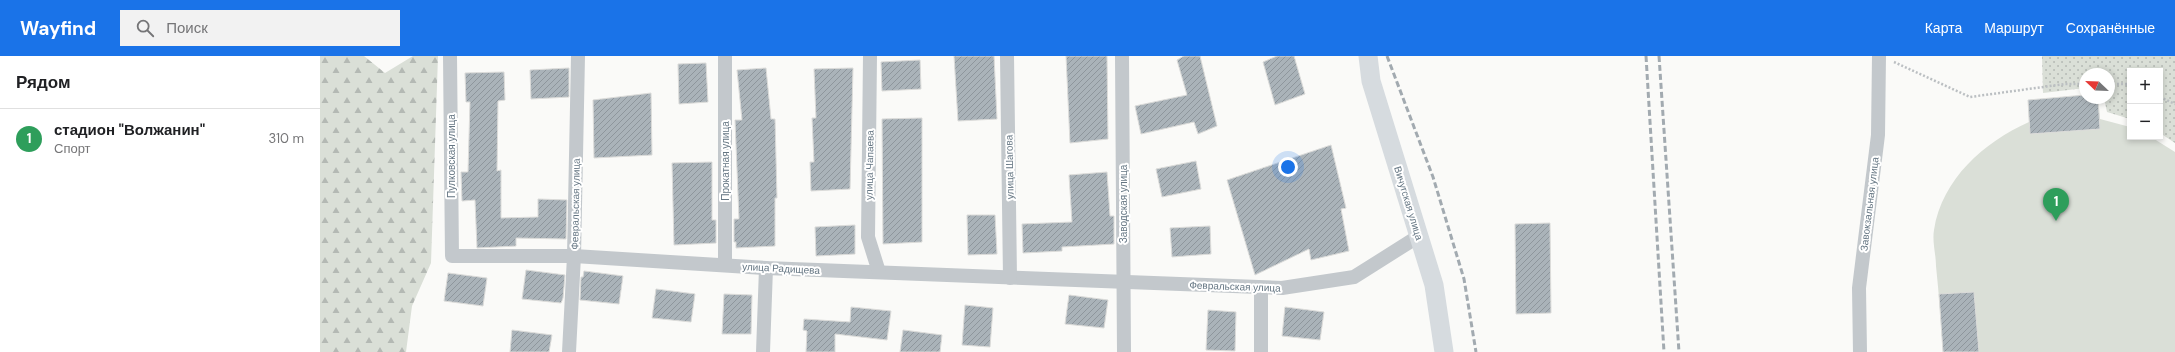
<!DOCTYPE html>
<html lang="ru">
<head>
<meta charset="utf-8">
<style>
	body { margin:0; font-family:"DM Sans",sans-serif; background:#f2f2f2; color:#202124 }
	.controls { position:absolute; right:12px; top:12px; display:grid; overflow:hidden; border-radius:0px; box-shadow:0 2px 6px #0003 }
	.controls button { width:36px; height:36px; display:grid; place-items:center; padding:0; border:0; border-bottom:1px solid #e0e0e0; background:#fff; color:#202124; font:20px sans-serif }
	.compass { position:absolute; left:1759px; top:12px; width:36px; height:36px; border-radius:50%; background:#fff; box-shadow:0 2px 6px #0003; rotate:293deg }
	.you { position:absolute; left:968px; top:111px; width:14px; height:14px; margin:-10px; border:3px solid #fff; border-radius:50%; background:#1a73e8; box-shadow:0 0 0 6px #1a73e833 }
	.badge { display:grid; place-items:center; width:26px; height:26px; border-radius:50%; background:#1a73e8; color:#fff; font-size:13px; font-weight:700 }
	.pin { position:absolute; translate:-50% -33px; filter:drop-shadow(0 1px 2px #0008) }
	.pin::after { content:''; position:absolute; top:21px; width:14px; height:12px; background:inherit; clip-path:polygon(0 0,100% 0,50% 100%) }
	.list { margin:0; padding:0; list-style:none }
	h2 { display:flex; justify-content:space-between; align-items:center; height:52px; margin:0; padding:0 16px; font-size:17px }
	h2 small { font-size:13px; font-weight:400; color:#757577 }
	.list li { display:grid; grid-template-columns:26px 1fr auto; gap:12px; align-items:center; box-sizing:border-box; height:60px; padding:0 16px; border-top:1px solid #e0e0e0 }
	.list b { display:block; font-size:15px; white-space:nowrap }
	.list p { margin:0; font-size:13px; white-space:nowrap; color:#757577 }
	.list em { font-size:13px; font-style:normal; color:#757577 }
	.icon { flex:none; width:22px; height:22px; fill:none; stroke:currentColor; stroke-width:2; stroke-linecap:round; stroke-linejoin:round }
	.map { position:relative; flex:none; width:1855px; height:296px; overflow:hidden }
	header { display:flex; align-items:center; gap:24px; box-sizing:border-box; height:56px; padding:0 20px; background:#1a73e8; color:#fff }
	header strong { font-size:19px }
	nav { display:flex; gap:22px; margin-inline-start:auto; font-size:14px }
	.search { width:280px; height:36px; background:#f2f2f2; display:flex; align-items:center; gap:10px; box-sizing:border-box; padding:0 14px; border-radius:0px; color:#757577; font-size:15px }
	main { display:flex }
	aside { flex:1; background:#fff }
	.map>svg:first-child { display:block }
	.green { fill:#dadfd7 }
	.forest { fill:url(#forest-firs) }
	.park { fill:url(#park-dots) }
	.building { fill:url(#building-hatch); stroke:#dcdcda }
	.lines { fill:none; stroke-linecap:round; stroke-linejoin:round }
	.path { stroke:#bbbfc2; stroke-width:2.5; stroke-dasharray:2 2; stroke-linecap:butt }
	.street { stroke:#c3c8cc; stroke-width:14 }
	.secondary { stroke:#d6dbdf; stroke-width:19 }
	.rail { stroke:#a2aab0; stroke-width:3; stroke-dasharray:6 3; stroke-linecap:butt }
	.labels { text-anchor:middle; stroke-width:4; stroke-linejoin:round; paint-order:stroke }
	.street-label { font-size:10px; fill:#657683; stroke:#fff }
</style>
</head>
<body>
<header>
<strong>Wayfind</strong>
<div class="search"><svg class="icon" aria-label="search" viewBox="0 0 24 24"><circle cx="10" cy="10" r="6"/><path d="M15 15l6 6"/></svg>Поиск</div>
<nav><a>Карта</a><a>Маршрут</a><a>Сохранённые</a></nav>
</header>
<main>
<aside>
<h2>Рядом<small></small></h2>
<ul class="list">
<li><span class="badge" style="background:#2e9e5b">1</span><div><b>стадион &quot;Волжанин&quot;</b><p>Спорт</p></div><em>310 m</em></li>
</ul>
</aside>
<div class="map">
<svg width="1855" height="296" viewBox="0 0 1855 296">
	<defs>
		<pattern id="forest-firs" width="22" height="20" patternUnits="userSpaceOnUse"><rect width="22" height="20" fill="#dadfd7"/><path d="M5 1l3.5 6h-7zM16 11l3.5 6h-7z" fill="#b4b9b4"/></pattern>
		<pattern id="park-dots" width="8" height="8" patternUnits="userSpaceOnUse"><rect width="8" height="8" fill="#dadfd7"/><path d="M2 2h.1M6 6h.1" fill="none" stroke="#b4b9b4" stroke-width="1.8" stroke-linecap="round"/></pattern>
		<pattern id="building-hatch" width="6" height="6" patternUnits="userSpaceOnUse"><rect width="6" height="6" fill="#aab3b9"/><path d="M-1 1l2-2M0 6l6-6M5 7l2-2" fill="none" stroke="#8e969c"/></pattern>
	</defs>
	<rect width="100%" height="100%" fill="#fafaf8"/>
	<path class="green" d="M1765 39V42H1778L1780 63 1810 71V81H1831L1855 96V296H1623C1621 267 1619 239 1616 210 1616 199 1612 185 1614 174 1622 123 1664 86 1709 66L1708 44Z"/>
	<path class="forest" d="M0 0H44L65 17 93 0H118L111 207 92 250 86 296H0Z"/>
	<path class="park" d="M1722 0H1855V87L1840 77V15H1810V63L1787 56 1784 42H1789V18H1765V32L1723 37Z"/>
	<g class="building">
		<path d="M634 0H674L677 63 638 65Z"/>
		<path d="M746 0H787L788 83 750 87Z"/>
		<path d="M864 0H880L897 70 878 78 874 66 821 78 815 50 867 39 857 4Z"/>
		<path d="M957 0H974L985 38 955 49 943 6Z"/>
		<path d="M600 4 601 33 562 35 561 6Z"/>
		<path d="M386 7 388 46 359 48 358 8Z"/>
		<path d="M249 12V41L211 43 210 14Z"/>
		<path d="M446 12 451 63H455L457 142H455V190L416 192V186H414V163H419L415 64H422L417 14Z"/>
		<path d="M533 12 530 133 491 135 490 106H494L492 62H496L494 13Z"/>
		<path d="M184 16 185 44 178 45 177 115 181 114V162L218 161V143L247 144 246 183 196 182V190L157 192 155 144 142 145 141 116H148L150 46H146L145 17Z"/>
		<path d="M331 37 332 99 274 102 273 44Z"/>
		<path d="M1765 39V42H1778L1780 73 1710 78 1708 44Z"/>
		<path d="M602 62V186L563 188 562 63Z"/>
		<path d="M1011 89 1026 152 1021 153 1029 195 991 204 989 193 935 219 907 124Z"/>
		<path d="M876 105 881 133 842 141 836 113Z"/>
		<path d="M392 106V164H396V187L354 189 352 107Z"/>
		<path d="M787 116 790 160H794V188L742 191V195L703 197 702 168 752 166 749 119Z"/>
		<path d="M647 159H675L677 198 648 199Z"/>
		<path d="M1230 167 1231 257 1196 258 1195 168Z"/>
		<path d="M535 169V198L496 200 495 171Z"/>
		<path d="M890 170 891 198 852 201 850 172Z"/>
		<path d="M206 214 245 219 243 242 241 247 202 243Z"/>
		<path d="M264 215 303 220 299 248 260 244 261 221H263Z"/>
		<path d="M128 217 167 222 163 250 124 245Z"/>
		<path d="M336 233 375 238 371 266 332 262Z"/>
		<path d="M1654 236 1659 296H1623L1619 238Z"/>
		<path d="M404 238 432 239 431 278H402Z"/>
		<path d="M749 239 788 244 784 272 745 268Z"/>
		<path d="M645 249 673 252 670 291 642 289Z"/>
		<path d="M531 251 571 255 567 284 515 278V296H486L487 275 483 274 484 263 530 266Z"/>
		<path d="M965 251 1004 256 1000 284 962 280Z"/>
		<path d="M888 254 916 256 915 295 886 294Z"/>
		<path d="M192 274 232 279 229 296H190Z"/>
		<path d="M583 274 622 279 620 296H580Z"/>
	</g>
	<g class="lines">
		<g class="path">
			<path d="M1574 6 1650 41 1745 28H1765"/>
			<path d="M1789 28H1810"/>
			<path d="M1840 41 1855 48"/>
		</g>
		<g class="street">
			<path d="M130 0 132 200H254L446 212 962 232 1034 221 1099 180"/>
			<path d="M550 0 548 181 559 216"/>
			<path d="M687 0 690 222"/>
			<path d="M802 0 804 296"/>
			<path d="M405 209V0"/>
			<path d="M249 296 254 200 258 0"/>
			<path d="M443 296 446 212"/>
			<path d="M941 296V232"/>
			<path d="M1540 296 1539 232 1558 79 1559 0"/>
		</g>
		<path class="secondary" d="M1048 0 1051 25 1114 229 1124 296"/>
		<g class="rail">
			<path d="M1067 0 1113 121 1144 223 1156 296"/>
			<path d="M1326 0 1344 296"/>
			<path d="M1339 0 1359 296"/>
		</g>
	</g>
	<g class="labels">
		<g class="street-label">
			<text transform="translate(131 100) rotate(-90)" y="4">Пулковская улица</text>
			<text transform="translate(405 105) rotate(-90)" y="4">Прокатная улица</text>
			<text transform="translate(549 109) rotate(-89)" y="4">улица Чапаева</text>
			<text transform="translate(689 111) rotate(-91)" y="4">улица Шагова</text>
			<text transform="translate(1089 147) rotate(73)" y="4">Вичугская улица</text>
			<text transform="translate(255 148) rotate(-89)" y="4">Февральская улица</text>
			<text transform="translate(803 148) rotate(-90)" y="4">Заводская улица</text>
			<text transform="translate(1549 148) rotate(-83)" y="4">Завокзальная улица</text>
			<text transform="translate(461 212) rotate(3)" y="4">улица Радищева</text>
			<text transform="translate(915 230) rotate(2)" y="4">Февральская улица</text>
		</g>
	</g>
</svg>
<div class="controls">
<button>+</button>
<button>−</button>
</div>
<svg class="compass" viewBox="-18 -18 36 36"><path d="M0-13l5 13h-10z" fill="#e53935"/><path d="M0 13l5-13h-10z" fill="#757577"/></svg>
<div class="you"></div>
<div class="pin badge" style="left:1736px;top:165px;background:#2e9e5b">1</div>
</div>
</main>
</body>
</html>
